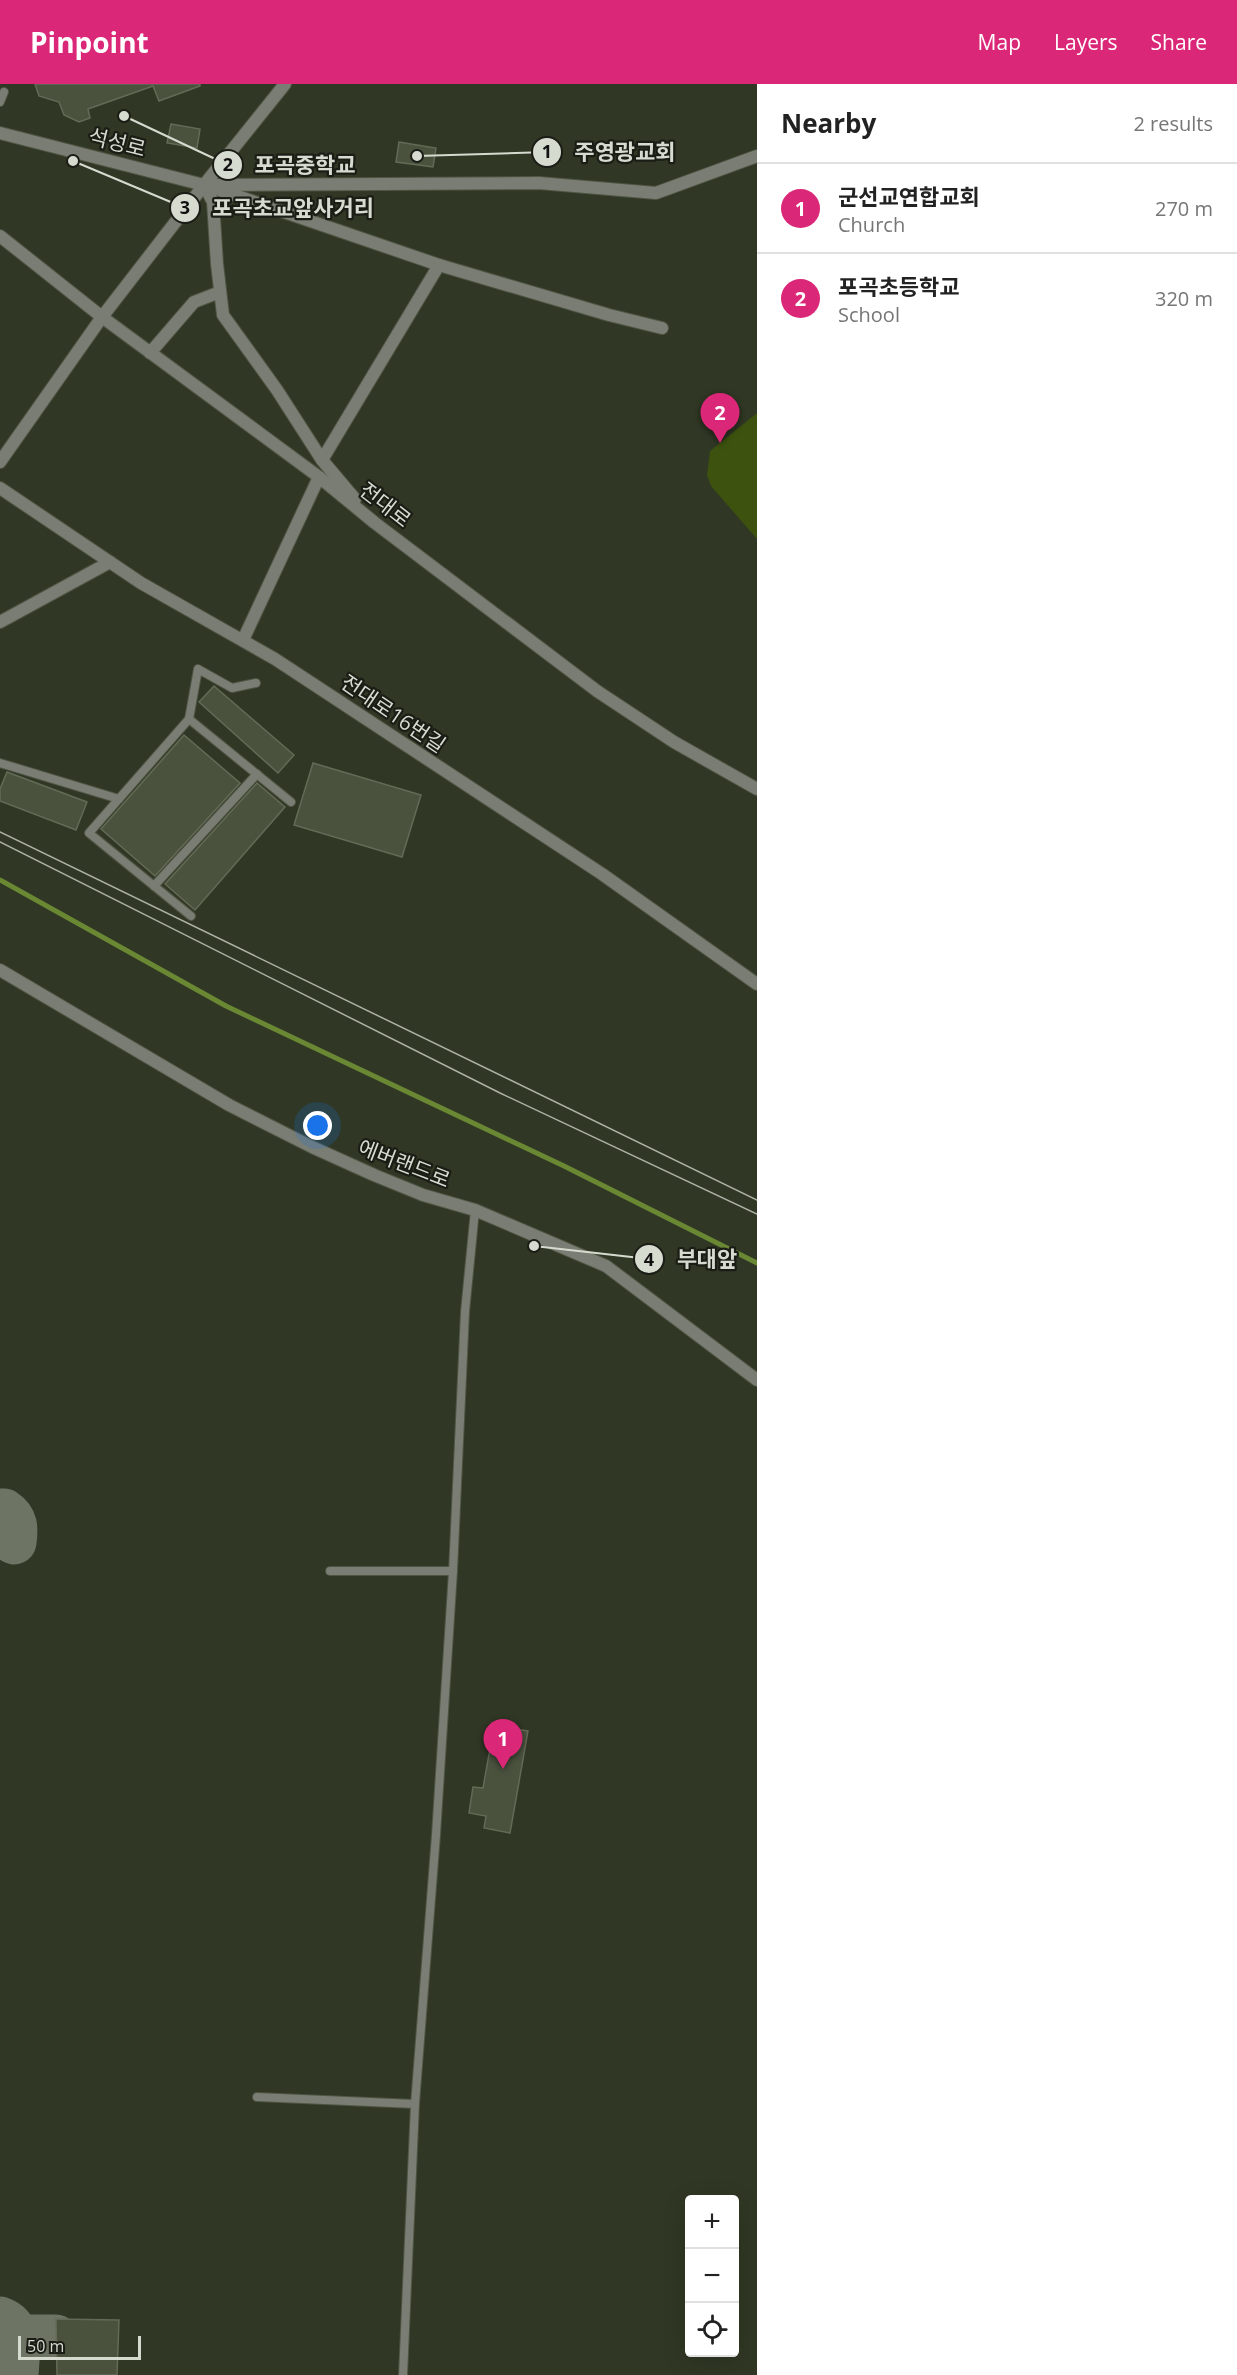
<!DOCTYPE html>
<html lang="en">
<head>
<meta charset="utf-8">
<style>
	body { margin:0; font-family:"Open Sans","Noto Sans KR",sans-serif; background:#f6f6f6; color:#222 }
	.controls { position:absolute; right:18px; bottom:18px; display:grid; overflow:hidden; border-radius:6px; box-shadow:0 6px 24px #0002 }
	.controls button { width:54px; height:54px; display:grid; place-items:center; padding:0; border:0; border-bottom:2px solid #e0e0e0; background:#fff; color:#222; font:30px sans-serif }
	.scale { position:absolute; left:18px; bottom:15px; width:123px; box-sizing:border-box; padding-left:6px; border:3px solid #d6dbd0; border-top:0; font-size:16px; line-height:21px; white-space:nowrap; color:#d6dbd0; -webkit-text-stroke:4px #1a1d15; paint-order:stroke }
	.you { position:absolute; left:318px; top:1042px; width:21px; height:21px; margin:-15px; border:4px solid #fff; border-radius:50%; background:#1a73e8; box-shadow:0 0 0 9px #1a73e833 }
	.badge { display:grid; place-items:center; width:39px; height:39px; border-radius:50%; background:#db2777; color:#fff; font-size:20px; font-weight:700 }
	.pin { position:absolute; translate:-50% -50px; filter:drop-shadow(0 2px 3px #0008) }
	.pin::after { content:''; position:absolute; top:32px; width:21px; height:18px; background:inherit; clip-path:polygon(0 0,100% 0,50% 100%) }
	.list { margin:0; padding:0; list-style:none }
	h2 { display:flex; justify-content:space-between; align-items:center; height:78px; margin:0; padding:0 24px; font-size:26px }
	h2 small { font-size:20px; font-weight:400; color:#767676 }
	.list li { display:grid; grid-template-columns:39px 1fr auto; gap:18px; align-items:center; box-sizing:border-box; height:90px; padding:0 24px; border-top:2px solid #e0e0e0 }
	.list b { display:block; font-size:22px; white-space:nowrap }
	.list p { margin:0; font-size:20px; white-space:nowrap; color:#767676 }
	.list em { font-size:20px; font-style:normal; color:#767676 }
	.icon { flex:none; width:33px; height:33px; fill:none; stroke:currentColor; stroke-width:2; stroke-linecap:round; stroke-linejoin:round }
	.map { position:relative; flex:none; width:757px; height:2291px; overflow:hidden }
	header { display:flex; align-items:center; gap:36px; box-sizing:border-box; height:84px; padding:0 30px; background:#db2777; color:#fff }
	header strong { font-size:28px }
	nav { display:flex; gap:33px; margin-inline-start:auto; font-size:21px }
	main { display:flex }
	aside { flex:1; background:#fff }
	.map>svg:first-child { display:block }
	.green { fill:#3c520e }
	.lines { fill:none; stroke-linecap:round; stroke-linejoin:round }
	.stream { stroke:#6a8834; stroke-width:5 }
	.taxiway { stroke:#6e7464; stroke-width:45 }
	.building { fill:#4a523e; stroke:#626b56; stroke-width:1.5 }
	.service-casing { stroke:#4e5543; stroke-width:10 }
	.minor-casing { stroke:#4e5543; stroke-width:14 }
	.tertiary-casing { stroke:#4e5543; stroke-width:14 }
	.service { stroke:#797d73; stroke-width:8 }
	.minor { stroke:#797d73; stroke-width:12 }
	.tertiary { stroke:#797d73; stroke-width:12 }
	.tram { stroke:#adb2a5; stroke-width:1.5 }
	.labels { text-anchor:middle; stroke-width:4.5; stroke-linejoin:round; paint-order:stroke }
	.street-label { font-size:21px; fill:#d6dbd0; stroke:#1a1d15 }
	.leader { fill:none; stroke:#d6dbd0; stroke-width:2 }
	.callout-dot { fill:#d6dbd0; stroke:#1a1d15; stroke-width:2 }
	.mark-label { font-size:18px; text-anchor:middle; font-weight:bold; fill:#111 }
	.callout-label { font-size:22px; text-anchor:middle; font-weight:bold; fill:#d6dbd0; stroke:#1a1d15; stroke-width:4.5; stroke-linejoin:round; paint-order:stroke }
</style>
</head>
<body>
<header>
<strong>Pinpoint</strong>
<nav><a>Map</a><a>Layers</a><a>Share</a></nav>
</header>
<main>
<div class="map">
<svg width="757" height="2291" viewBox="0 0 757 2291">
	<rect width="100%" height="100%" fill="#303724"/>
	<path class="green" d="M757 329V455L711 402 707 391 710 367Z"/>
	<g class="lines">
		<path class="stream" d="M0 796 226 922 564 1082 757 1179"/>
		<g class="taxiway">
			<path d="M0 1427H4C16 1435 16 1444 14 1458"/>
			<path d="M0 2235C23 2243 17 2272 16 2291"/>
			<path d="M17 2253H56"/>
		</g>
	</g>
	<g class="building">
		<path d="M35 0H200V2L159 17 153 2 88 25 90 34 79 38 64 31 59 18 39 12Z"/>
		<path d="M171 40 200 45 197 64 167 59Z"/>
		<path d="M399 58 436 64 433 83 396 78Z"/>
		<path d="M214 602 294 671 278 689 199 618Z"/>
		<path d="M184 651 240 699 155 792 101 745Z"/>
		<path d="M313 679 421 711 402 773 294 741Z"/>
		<path d="M7 688 87 718 76 746 0 717V705Z"/>
		<path d="M257 699 285 723 195 826 165 800Z"/>
		<path d="M494 1642 528 1647 510 1749 484 1744 486 1732 469 1729 473 1703 483 1704Z"/>
		<path d="M56 2235 119 2236 117 2291H57Z"/>
	</g>
	<g class="lines">
		<defs>
			<g id="service">
				<path d="M0 18 4 8"/>
				<path d="M256 599 232 604 198 585 189 635 291 718"/>
				<path d="M189 635 89 749 191 832"/>
				<path d="M0 679 119 715"/>
				<path d="M154 802 257 690"/>
				<path d="M330 1487H453"/>
				<path d="M257 2013 415 2020"/>
				<path d="M403 2291 415 2020 436 1751 453 1487 465 1228 475 1126"/>
			</g>
			<g id="minor">
				<path d="M204 101 213 118 217 180 223 231 277 306 322 376 355 415"/>
				<path d="M205 101 439 181 322 376"/>
				<path d="M439 181 609 231 662 244"/>
				<path d="M150 269 194 218 220 208"/>
				<path d="M0 378 102 233 319 393 375 439 597 607 674 658 757 705"/>
				<path d="M0 404 141 499 275 575 602 790 757 900"/>
				<path d="M0 538 110 478"/>
				<path d="M243 556 319 393"/>
			</g>
			<g id="tertiary">
				<path d="M0 49 204 101 539 99 656 109 757 72"/>
				<path d="M0 152 102 233 204 101 285 0"/>
				<path d="M0 886 229 1021 312 1063 374 1091 423 1111 475 1126 606 1182 757 1296"/>
			</g>
		</defs>
		<use href="#service" class="service-casing"/>
		<use href="#minor" class="minor-casing"/>
		<use href="#tertiary" class="tertiary-casing"/>
		<use href="#service" class="service"/>
		<use href="#minor" class="minor"/>
		<use href="#tertiary" class="tertiary"/>
		<g class="tram">
			<path d="M0 748 757 1116"/>
			<path d="M0 758 500 1009 757 1130"/>
		</g>
	</g>
	<g class="labels">
		<g class="street-label">
			<text transform="translate(117 59) rotate(14)" y="7">석성로</text>
			<text transform="translate(385 421) rotate(38)" y="7">전대로</text>
			<text transform="translate(393 630) rotate(34)" y="7">전대로16번길</text>
			<text transform="translate(404 1080) rotate(21)" y="7">에버랜드로</text>
		</g>
	</g>
	<path class="leader" d="M417 72L547 68M124 32L228 81M73 77L185 124M534 1162L649 1175"/>
	<g class="callout-dot">
		<circle cx="417" cy="72" r="6"/>
		<circle cx="124" cy="32" r="6"/>
		<circle cx="73" cy="77" r="6"/>
		<circle cx="534" cy="1162" r="6"/>
		<circle cx="547" cy="68" r="15"/>
		<circle cx="228" cy="81" r="15"/>
		<circle cx="185" cy="124" r="15"/>
		<circle cx="649" cy="1175" r="15"/>
	</g>
	<g class="mark-label">
		<text x="547" y="74">1</text>
		<text x="228" y="87">2</text>
		<text x="185" y="130">3</text>
		<text x="649" y="1182">4</text>
	</g>
	<g class="callout-label">
		<text x="625" y="76">주영광교회</text>
		<text x="305" y="89">포곡중학교</text>
		<text x="293" y="132">포곡초교앞사거리</text>
		<text x="707" y="1183">부대앞</text>
	</g>
</svg>
<div class="controls">
<button>+</button>
<button>−</button>
<button><svg class="icon" aria-label="locate" viewBox="0 0 24 24"><circle cx="12" cy="12" r="6"/><path d="M12 2v4M12 18v4M2 12h4M18 12h4"/></svg></button>
</div>
<div class="scale">50 m</div>
<div class="you"></div>
<div class="pin badge" style="left:503px;top:1685px">1</div>
<div class="pin badge" style="left:720px;top:359px">2</div>
</div>
<aside>
<h2>Nearby<small>2 results</small></h2>
<ul class="list">
<li><span class="badge">1</span><div><b>군선교연합교회</b><p>Church</p></div><em>270 m</em></li>
<li><span class="badge">2</span><div><b>포곡초등학교</b><p>School</p></div><em>320 m</em></li>
</ul>
</aside>
</main>
</body>
</html>
